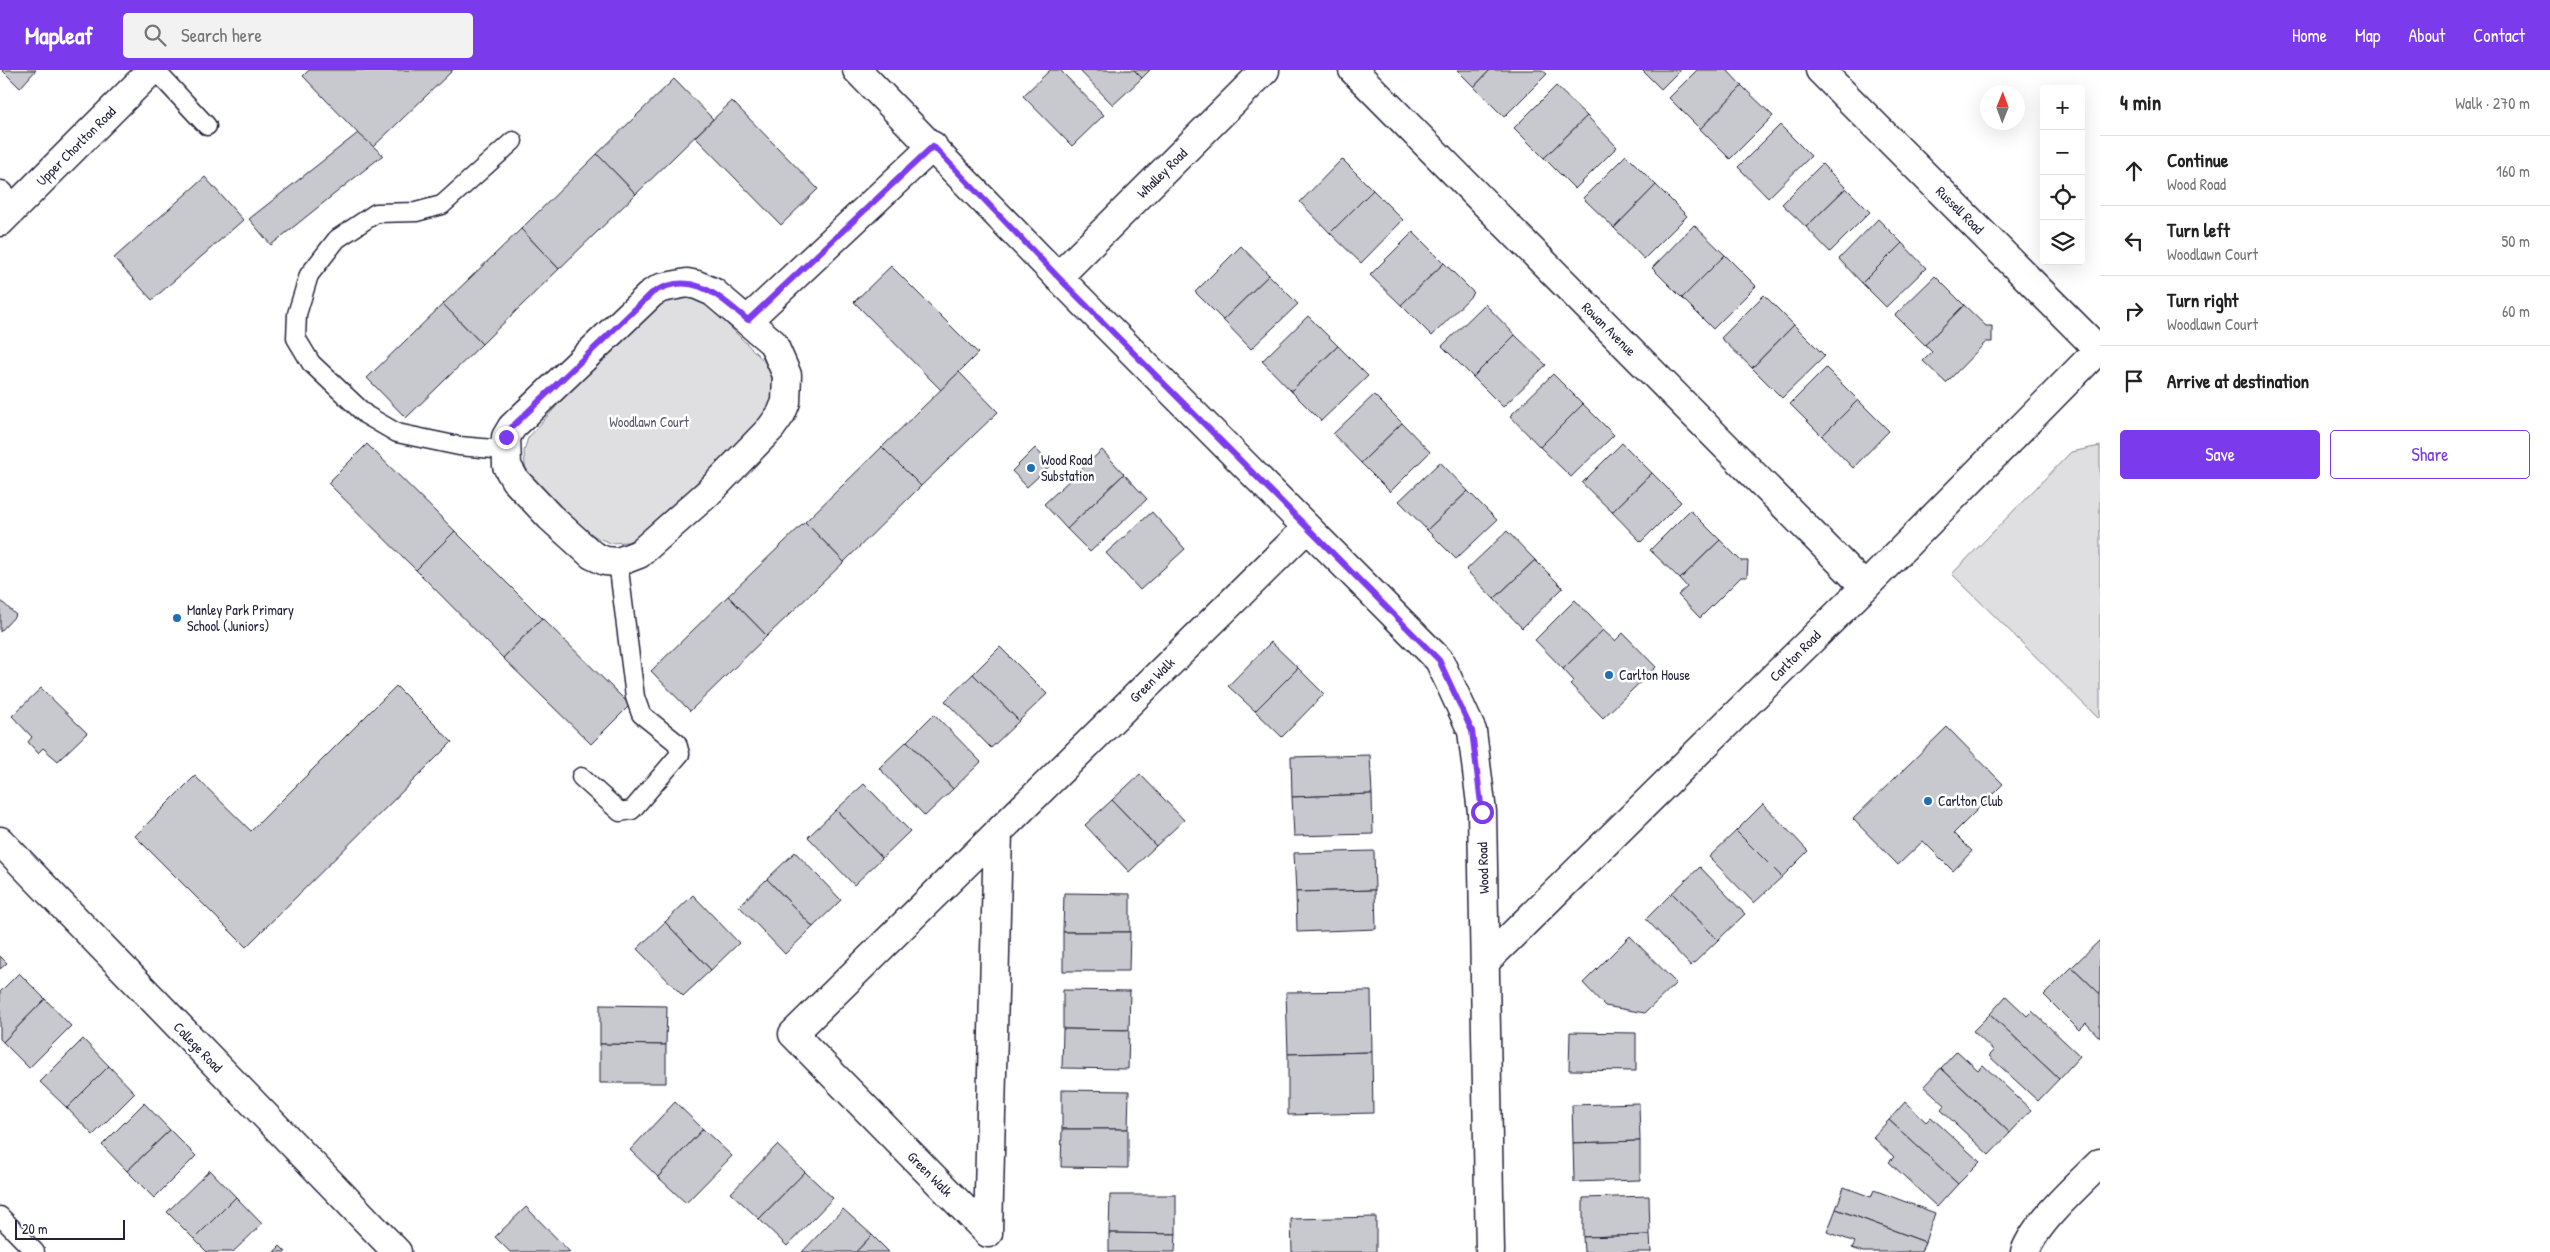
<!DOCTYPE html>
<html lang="en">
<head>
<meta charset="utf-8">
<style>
	body { margin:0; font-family:"Patrick Hand",sans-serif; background:#f2f2f2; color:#222 }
	.controls { position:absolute; right:15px; top:15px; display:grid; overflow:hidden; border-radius:5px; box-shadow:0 5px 20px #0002 }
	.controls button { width:45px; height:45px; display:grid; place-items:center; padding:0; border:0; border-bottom:1px solid #e0e0e0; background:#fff; color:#222; font:25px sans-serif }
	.compass { position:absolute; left:1980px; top:15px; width:45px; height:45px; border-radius:50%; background:#fff; box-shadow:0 5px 20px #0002; rotate:1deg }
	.scale { position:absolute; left:15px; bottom:12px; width:110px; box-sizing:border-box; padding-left:5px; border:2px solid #22223b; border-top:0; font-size:14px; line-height:18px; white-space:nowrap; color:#22223b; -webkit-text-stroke:4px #fff; paint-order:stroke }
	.stop { position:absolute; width:15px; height:15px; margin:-11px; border:4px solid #7c3aed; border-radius:50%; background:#fff }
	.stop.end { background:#7c3aed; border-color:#fff; box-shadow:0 1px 5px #0008 }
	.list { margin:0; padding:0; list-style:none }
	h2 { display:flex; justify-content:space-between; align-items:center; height:65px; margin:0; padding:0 20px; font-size:21px }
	h2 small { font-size:16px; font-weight:400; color:#767676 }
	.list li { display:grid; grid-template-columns:32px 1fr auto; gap:15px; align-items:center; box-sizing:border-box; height:70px; padding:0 20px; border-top:1px solid #e0e0e0 }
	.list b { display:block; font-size:19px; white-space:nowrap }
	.list p { margin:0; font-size:16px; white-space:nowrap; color:#767676 }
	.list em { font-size:16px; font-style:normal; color:#767676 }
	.actions { display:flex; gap:10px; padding:15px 20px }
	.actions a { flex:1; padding:11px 0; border:1px solid #7c3aed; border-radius:5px; text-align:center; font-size:18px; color:#7c3aed }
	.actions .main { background:#7c3aed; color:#fff }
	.icon { flex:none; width:28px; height:28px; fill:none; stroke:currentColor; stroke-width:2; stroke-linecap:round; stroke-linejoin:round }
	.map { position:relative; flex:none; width:2100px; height:1182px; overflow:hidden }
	header { display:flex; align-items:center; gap:30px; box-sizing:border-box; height:70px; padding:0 25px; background:#7c3aed; color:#fff }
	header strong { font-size:24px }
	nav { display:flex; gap:28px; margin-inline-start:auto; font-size:18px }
	.search { width:350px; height:45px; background:#f2f2f2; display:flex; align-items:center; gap:12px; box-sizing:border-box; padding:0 18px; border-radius:5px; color:#767676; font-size:19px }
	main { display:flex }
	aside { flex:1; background:#fff }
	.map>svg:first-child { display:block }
	.green { fill:#dfdfe2; stroke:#80808e }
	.building { fill:#c8c8cf; stroke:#22223b }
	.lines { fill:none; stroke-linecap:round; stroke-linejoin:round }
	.lane-casing { stroke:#22223b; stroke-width:21 }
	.street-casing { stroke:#22223b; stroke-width:31 }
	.secondary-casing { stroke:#22223b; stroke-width:31 }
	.lane { stroke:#fff; stroke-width:18 }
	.street { stroke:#fff; stroke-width:28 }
	.secondary { stroke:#fff; stroke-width:28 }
	.route { stroke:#7c3aed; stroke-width:6 }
	.poi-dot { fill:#1f6fb2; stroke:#fff; stroke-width:2 }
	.labels { text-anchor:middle; stroke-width:5; stroke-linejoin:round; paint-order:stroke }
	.street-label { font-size:14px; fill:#22223b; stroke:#fff }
	.park-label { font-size:14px; fill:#5b5b6d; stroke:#fff }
	.poi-label { font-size:14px; fill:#22223b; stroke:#fff; text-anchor:start }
</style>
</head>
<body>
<header>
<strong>Mapleaf</strong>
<div class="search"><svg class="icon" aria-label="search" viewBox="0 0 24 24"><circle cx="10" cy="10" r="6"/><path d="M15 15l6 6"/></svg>Search here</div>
<nav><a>Home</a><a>Map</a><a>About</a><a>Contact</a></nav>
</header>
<main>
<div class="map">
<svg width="2100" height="1182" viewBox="0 0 2100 1182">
	<rect width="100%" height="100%" fill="#fff"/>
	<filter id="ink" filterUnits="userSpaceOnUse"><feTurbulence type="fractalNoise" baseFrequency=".02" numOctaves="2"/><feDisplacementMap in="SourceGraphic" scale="10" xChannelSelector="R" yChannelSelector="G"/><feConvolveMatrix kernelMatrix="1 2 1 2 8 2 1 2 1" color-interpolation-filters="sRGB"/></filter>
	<g filter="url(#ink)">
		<g class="green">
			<path d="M678 227 700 230 709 236 764 291 771 303 773 319 771 331 759 351 737 374 641 466 627 472 611 473 598 468 583 459 532 409 525 396 524 381 528 368 570 321 665 231Z"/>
			<path d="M2100 376V646L2098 648 1952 504 2071 382Z"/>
		</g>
		<g class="building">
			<path d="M2 0H36L20 18Z"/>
			<path d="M309 0H453L372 78 303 6Z"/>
			<path d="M1050 0H1060L1104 45 1072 76 1023 26Z"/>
			<path d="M1079 0H1134L1142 8 1113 35Z"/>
			<path d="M1134 0H1150L1142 8Z"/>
			<path d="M1457 0H1490L1474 17Z"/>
			<path d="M1490 0H1542L1547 4 1504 47 1474 17Z"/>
			<path d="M1642 0H1680L1661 19Z"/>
			<path d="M1697 0H1727L1742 16 1700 59 1669 28Z"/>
			<path d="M674 9 713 49 636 124 597 84Z"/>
			<path d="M1556 16 1587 46 1544 88 1514 58Z"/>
			<path d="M1742 16 1773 46 1730 89 1700 59Z"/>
			<path d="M732 31 818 119 781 155 695 67Z"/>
			<path d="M1587 46 1617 77 1575 119 1544 88Z"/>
			<path d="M1780 55 1811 86 1768 128 1738 97Z"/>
			<path d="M358 63 383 85 271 175 249 149Z"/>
			<path d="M597 84 636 124 559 199 521 159Z"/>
			<path d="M1626 85 1656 115 1614 158 1583 128Z"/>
			<path d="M1342 89 1373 120 1330 163 1300 132Z"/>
			<path d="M1822 94 1846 118 1806 157 1782 134Z"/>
			<path d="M205 107 243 150 152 230 114 188Z"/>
			<path d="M1656 115 1687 146 1644 189 1614 158Z"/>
			<path d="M1846 118 1870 142 1830 182 1806 157Z"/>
			<path d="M1373 120 1403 150 1361 193 1330 163Z"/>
			<path d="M1878 149 1902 173 1862 213 1839 189Z"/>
			<path d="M1694 155 1725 185 1682 228 1652 198Z"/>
			<path d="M521 159 559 199 482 274 443 234Z"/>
			<path d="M1413 162 1444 193 1401 235 1370 205Z"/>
			<path d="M1902 173 1926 198 1886 237 1862 213Z"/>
			<path d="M1241 176 1269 205 1223 250 1195 222Z"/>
			<path d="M1725 185 1756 216 1713 259 1682 228Z"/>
			<path d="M1444 193 1474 223 1432 266 1401 235Z"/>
			<path d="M891 196 978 283 941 320 854 232Z"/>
			<path d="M1269 205 1298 234 1251 279 1223 250Z"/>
			<path d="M1935 206 1964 235 1925 275 1895 245Z"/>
			<path d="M1764 225 1794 255 1752 298 1721 268Z"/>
			<path d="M443 234 482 274 406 348 367 308Z"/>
			<path d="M1485 234 1515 265 1473 307 1442 276Z"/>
			<path d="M1964 235 1986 256H1992V272H1986L1946 313 1923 291 1932 282 1925 275Z"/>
			<path d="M1308 246 1338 276 1291 321 1262 291Z"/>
			<path d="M1794 255 1825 286 1782 328 1752 298Z"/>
			<path d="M1515 265 1546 295 1503 337 1473 307Z"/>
			<path d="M1338 276 1368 306 1321 351 1291 321Z"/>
			<path d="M1826 298 1858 330 1822 366 1790 334Z"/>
			<path d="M959 302 998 342 921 416 882 377Z"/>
			<path d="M1553 304 1583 334 1540 377 1510 346Z"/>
			<path d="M1374 325 1402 353 1361 393 1333 364Z"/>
			<path d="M1858 330 1889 361 1853 398 1822 366Z"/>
			<path d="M1583 334 1614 365 1571 407 1540 377Z"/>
			<path d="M1402 353 1430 382 1390 422 1361 393Z"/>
			<path d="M1622 373 1652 403 1612 442 1582 413Z"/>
			<path d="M367 374 455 461 416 500 328 413Z"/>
			<path d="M882 377 921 416 844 492 805 452Z"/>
			<path d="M1035 378 1051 395 1027 417 1012 401Z"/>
			<path d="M1102 380 1124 404 1067 459 1044 434Z"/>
			<path d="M1440 392 1468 421 1427 460 1399 431Z"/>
			<path d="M1652 403 1681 432 1641 472 1612 442Z"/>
			<path d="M1124 404 1147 429 1090 482 1067 459Z"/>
			<path d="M1468 421 1497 450 1456 489 1427 460Z"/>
			<path d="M1690 440 1720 470 1680 509 1650 480Z"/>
			<path d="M1152 442 1185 479 1140 520 1106 483Z"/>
			<path d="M805 452 844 492 767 566 728 526Z"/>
			<path d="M455 461 542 548 503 588 416 500Z"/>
			<path d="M1507 461 1535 490 1494 529 1466 500Z"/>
			<path d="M1720 470 1741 491H1748L1747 507H1741L1700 548 1678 525 1687 517 1680 509Z"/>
			<path d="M1535 490 1563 518 1522 558 1494 529Z"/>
			<path d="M728 526 767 566 690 641 651 601Z"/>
			<path d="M0 530 16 545 0 562Z"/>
			<path d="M1575 530 1603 560 1563 599 1535 570Z"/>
			<path d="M542 548 630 635 591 674 503 588Z"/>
			<path d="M1603 560 1615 571 1623 563 1656 597 1603 648 1570 614 1574 611 1563 599Z"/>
			<path d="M1271 572 1298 598 1255 641 1228 616Z"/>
			<path d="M1000 577 1047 624 1019 651 973 604Z"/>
			<path d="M1298 598 1324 624 1282 667 1255 641Z"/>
			<path d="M973 604 1019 651 991 678 945 631Z"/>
			<path d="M396 616 452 672 246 877 135 766 195 706 251 761Z"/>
			<path d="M41 618 87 663 58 691 43 678 38 683 28 672 32 667 12 646Z"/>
			<path d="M934 644 981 692 953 719 907 671Z"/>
			<path d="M1947 657 2003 714 1954 763 1972 781 1953 801 1923 771 1898 795 1853 749Z"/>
			<path d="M907 671 953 719 925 746 879 698Z"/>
			<path d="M1370 685 1372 724 1292 727 1291 687Z"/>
			<path d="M1140 704 1184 750 1156 776 1112 730Z"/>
			<path d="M864 714 910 761 882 788 836 740Z"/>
			<path d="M1372 724 1373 764 1294 766 1292 727Z"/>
			<path d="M1112 730 1156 776 1129 802 1085 755Z"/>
			<path d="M1763 734 1808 781 1782 807 1736 761Z"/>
			<path d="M836 740 882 788 854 815 808 767Z"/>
			<path d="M1736 761 1782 807 1754 833 1709 787Z"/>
			<path d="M1374 781 1375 820 1296 822 1294 783Z"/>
			<path d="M795 782 841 830 813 857 767 809Z"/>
			<path d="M1700 797 1745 844 1718 870 1672 823Z"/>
			<path d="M767 809 813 857 785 884 739 836Z"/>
			<path d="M1375 820 1376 859 1297 862 1296 822Z"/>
			<path d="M1064 823 1130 824V862H1063Z"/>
			<path d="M1672 823 1718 870 1691 896 1646 849Z"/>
			<path d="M693 825 739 873 711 900 665 852Z"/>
			<path d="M665 852 711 900 683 926 637 879Z"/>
			<path d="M1063 862H1130L1129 901H1063Z"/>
			<path d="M1630 866 1676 913 1645 943 1605 936 1583 913Z"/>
			<path d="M2100 870V924L2072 897Z"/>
			<path d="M0 886 7 893 0 899Z"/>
			<path d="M2072 897 2100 924V968L2086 953 2079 960 2044 925Z"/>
			<path d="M19 903 45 929 3 972 0 969V922Z"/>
			<path d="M1063 920 1130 921 1129 960 1063 959Z"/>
			<path d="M1371 921 1372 982 1288 984 1286 922Z"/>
			<path d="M2006 926 2027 946 2032 941 2080 986 2059 1009 1990 944Z"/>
			<path d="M45 929 71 956 29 998 3 972Z"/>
			<path d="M600 935 667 936 666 975 600 974Z"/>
			<path d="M1990 944 2059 1009 2038 1031 1989 986 1994 981 1973 961Z"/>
			<path d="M1063 959 1129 960 1128 999 1062 998Z"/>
			<path d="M1570 962 1636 963V1001L1569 1000Z"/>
			<path d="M83 969 109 996 67 1038 40 1012Z"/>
			<path d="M600 974 666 975V1013H600Z"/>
			<path d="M1957 981 1978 1000 1983 995 2031 1040 2010 1063 1941 998Z"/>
			<path d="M1372 982 1373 1043 1288 1045V984Z"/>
			<path d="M109 996 135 1023 93 1065 67 1038Z"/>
			<path d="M1941 998 2010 1063 1989 1085 1941 1040 1945 1035 1924 1016Z"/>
			<path d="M1062 1020 1129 1021 1128 1059H1062Z"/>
			<path d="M675 1032 703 1059 658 1107 630 1080Z"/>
			<path d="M1905 1032 1926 1052 1931 1047 1980 1092 1958 1114 1889 1050Z"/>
			<path d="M144 1033 170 1060 127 1101 102 1075Z"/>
			<path d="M1639 1033 1640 1071 1573 1073 1572 1035Z"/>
			<path d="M1889 1050 1958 1114 1937 1137 1889 1092 1894 1087 1873 1067Z"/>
			<path d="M703 1059 732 1086 686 1133 658 1107Z"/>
			<path d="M1062 1059H1128V1098L1061 1097Z"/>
			<path d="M170 1060 196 1086 154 1128 127 1101Z"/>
			<path d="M1640 1071V1110L1574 1112 1573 1073Z"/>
			<path d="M777 1075 805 1102 759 1149 731 1123Z"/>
			<path d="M210 1100 236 1127 194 1169 167 1142Z"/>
			<path d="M805 1102 833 1128 787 1176 759 1149Z"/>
			<path d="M1844 1117 1871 1127 1874 1120 1935 1143 1925 1172 1836 1139Z"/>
			<path d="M1110 1125H1176V1164L1109 1163Z"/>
			<path d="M1649 1126 1650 1165 1583 1167V1128Z"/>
			<path d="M236 1127 262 1154 233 1182H207L194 1169Z"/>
			<path d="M526 1137 570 1182H510L495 1167Z"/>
			<path d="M843 1139 872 1165 856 1182H802Z"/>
			<path d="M1836 1139 1925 1172 1921 1182H1863L1852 1178 1855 1172 1827 1162Z"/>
			<path d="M1376 1147V1182H1292L1291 1149Z"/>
			<path d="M1109 1163 1176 1164 1175 1182H1109Z"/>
			<path d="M872 1165 889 1182H856Z"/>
			<path d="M1650 1165 1651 1182H1584L1583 1167Z"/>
			<path d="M280 1176 286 1182H274Z"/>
		</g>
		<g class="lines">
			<defs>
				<g id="lane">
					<path d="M155 0 207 56"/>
					<path d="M505 380 459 376 397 363 366 345 311 293 296 268 297 244 309 205 337 169 376 143 416 142 442 135 513 71"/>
					<path d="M581 707 620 742 632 740 680 684 677 673 641 644 635 627 618 492"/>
					<path d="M0 1146 35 1182"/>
				</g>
				<g id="street">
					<path d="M857 0 1058 207 1439 590 1472 661 1482 742 1490 1182"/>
					<path d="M1353 0 1865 517"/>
					<path d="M1820 0 2100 281"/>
					<path d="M0 125 12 140"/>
					<path d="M1058 207 1265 0"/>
					<path d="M687 213 697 215 713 222 773 273 787 305 786 332 781 344 771 358 708 423 639 484 618 492 605 491 592 485 550 447 515 410 507 396 506 367 512 357 652 223 661 218Z"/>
					<path d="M748 250 933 76"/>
					<path d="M998 762 988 1163 793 964 1307 458"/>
					<path d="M0 771 397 1182"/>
					<path d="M1486 891 1865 517 2100 278"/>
					<path d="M2025 1182C2036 1152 2077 1116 2100 1093"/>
				</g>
				<path id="secondary" d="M0 152 152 0"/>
			</defs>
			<use href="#lane" class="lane-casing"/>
			<use href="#street" class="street-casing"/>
			<use href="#secondary" class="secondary-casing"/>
			<use href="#lane" class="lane"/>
			<use href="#street" class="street"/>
			<use href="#secondary" class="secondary"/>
		</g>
	</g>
	<g class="lines" filter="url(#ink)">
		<path class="route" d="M506 367 512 357 652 223C692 199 717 225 748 250L933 76 1058 207 1439 590 1472 661 1482 742"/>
	</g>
	<g class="poi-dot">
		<circle cx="1031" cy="398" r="5"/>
		<circle cx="177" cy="548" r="5"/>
		<circle cx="1609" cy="605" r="5"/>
		<circle cx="1928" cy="731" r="5"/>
	</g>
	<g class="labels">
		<g class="street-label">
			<text transform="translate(76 76) rotate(-45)" y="5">Upper Chorlton Road</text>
			<text transform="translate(1162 103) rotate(-45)" y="5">Whalley Road</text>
			<text transform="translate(1960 140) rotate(45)" y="5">Russell Road</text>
			<text transform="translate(1609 259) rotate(45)" y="5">Rowan Avenue</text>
			<text transform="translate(1795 586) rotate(-45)" y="5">Carlton Road</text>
			<text transform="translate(1152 610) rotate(-45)" y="5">Green Walk</text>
			<text transform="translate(1483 798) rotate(-92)" y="5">Wood Road</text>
			<text transform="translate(198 977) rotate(46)" y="5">College Road</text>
			<text transform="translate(930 1104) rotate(45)" y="5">Green Walk</text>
		</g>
		<g class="park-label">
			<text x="649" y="357">Woodlawn Court</text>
		</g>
		<g class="poi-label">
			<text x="1041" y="395">Wood Road<tspan x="1041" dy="16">Substation</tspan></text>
			<text x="187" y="545">Manley Park Primary<tspan x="187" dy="16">School (Juniors)</tspan></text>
			<text x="1619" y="610">Carlton House</text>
			<text x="1938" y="736">Carlton Club</text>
		</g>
	</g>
</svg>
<div class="controls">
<button>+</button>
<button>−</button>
<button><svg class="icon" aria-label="locate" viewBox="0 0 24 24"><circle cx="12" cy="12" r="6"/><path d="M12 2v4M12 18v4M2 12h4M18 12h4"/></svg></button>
<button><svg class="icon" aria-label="layers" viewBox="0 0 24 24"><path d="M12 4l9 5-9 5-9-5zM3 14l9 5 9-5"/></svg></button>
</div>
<svg class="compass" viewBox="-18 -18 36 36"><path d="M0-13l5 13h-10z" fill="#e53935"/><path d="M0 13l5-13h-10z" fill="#767676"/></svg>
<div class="scale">20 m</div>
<div class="stop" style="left:1482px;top:742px"></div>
<div class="stop end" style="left:506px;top:367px"></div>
</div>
<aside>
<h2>4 min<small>Walk · 270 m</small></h2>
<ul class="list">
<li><svg class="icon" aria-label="ahead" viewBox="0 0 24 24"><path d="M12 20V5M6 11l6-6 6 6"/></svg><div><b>Continue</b><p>Wood Road</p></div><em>160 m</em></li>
<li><svg class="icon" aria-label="left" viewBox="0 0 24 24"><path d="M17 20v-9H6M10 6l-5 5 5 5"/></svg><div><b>Turn left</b><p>Woodlawn Court</p></div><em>50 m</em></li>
<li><svg class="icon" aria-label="right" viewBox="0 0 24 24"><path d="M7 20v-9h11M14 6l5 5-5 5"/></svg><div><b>Turn right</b><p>Woodlawn Court</p></div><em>60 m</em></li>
<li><svg class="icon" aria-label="arrive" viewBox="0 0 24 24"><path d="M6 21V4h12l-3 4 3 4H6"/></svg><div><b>Arrive at destination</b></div></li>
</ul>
<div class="actions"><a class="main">Save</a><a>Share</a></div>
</aside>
</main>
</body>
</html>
